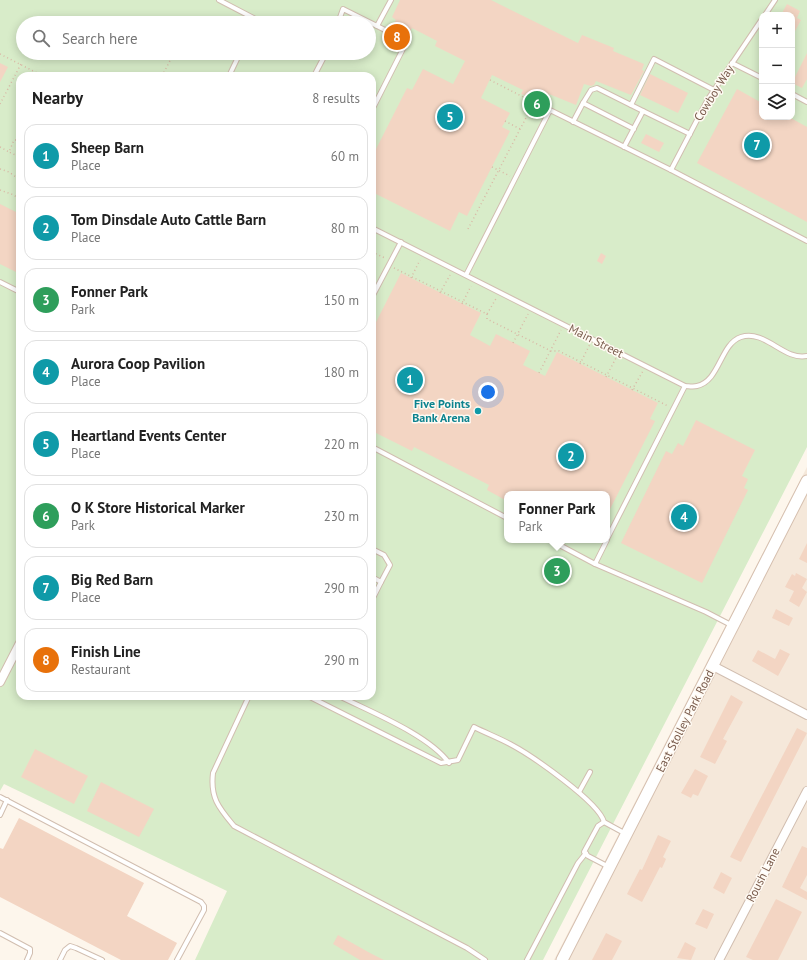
<!DOCTYPE html>
<html lang="en">
<head>
<meta charset="utf-8">
<style>
	body { margin:0; font-family:"PT Sans",sans-serif; background:#f6f6f6; color:#222 }
	.controls { position:absolute; right:12px; top:12px; display:grid; overflow:hidden; border-radius:8px; box-shadow:0 2px 10px #0003 }
	.controls button { width:36px; height:36px; display:grid; place-items:center; padding:0; border:0; border-bottom:1px solid #e0e0e0; background:#fff; color:#222; font:20px sans-serif }
	.you { position:absolute; left:488px; top:392px; width:14px; height:14px; margin:-10px; border:3px solid #fff; border-radius:50%; background:#1a73e8; box-shadow:0 0 0 6px #1a73e833 }
	.badge { display:grid; place-items:center; width:26px; height:26px; border-radius:50%; background:#2563eb; color:#fff; font-size:13px; font-weight:700 }
	.pin { position:absolute; translate:-50% -50%; border:2px solid #fff; box-shadow:0 1px 4px #0006 }
	.popup { position:absolute; left:504px; top:491px; width:106px; height:52px; box-sizing:border-box; display:grid; place-content:center; border-radius:8px; background:#fff; filter:drop-shadow(0 1px 3px #0005); font-size:13px; white-space:nowrap; color:#767676 }
	.popup b { font-size:15px; color:#222 }
	.popup::after { content:''; position:absolute; left:50%; top:100%; margin-left:-8px; border:8px solid transparent; border-top-color:#fff }
	.list { margin:0; padding:0; list-style:none }
	h2 { display:flex; justify-content:space-between; align-items:center; height:52px; margin:0; padding:0 16px; font-size:17px }
	h2 small { font-size:13px; font-weight:400; color:#767676 }
	.list li { display:grid; grid-template-columns:26px 1fr auto; gap:12px; align-items:center; box-sizing:border-box; height:64px; margin:0 8px 8px; padding:0 8px; border:1px solid #e0e0e0; border-radius:12px }
	.list b { display:block; font-size:15px; white-space:nowrap }
	.list p { margin:0; font-size:13px; white-space:nowrap; color:#767676 }
	.list em { font-size:13px; font-style:normal; color:#767676 }
	.icon { flex:none; width:22px; height:22px; fill:none; stroke:currentColor; stroke-width:2; stroke-linecap:round; stroke-linejoin:round }
	.map { position:relative; flex:none; width:807px; height:960px; overflow:hidden }
	.search { position:absolute; background:#fff; box-shadow:0 2px 10px #0003; left:16px; top:16px; width:360px; height:44px; display:flex; align-items:center; gap:10px; box-sizing:border-box; padding:0 14px; border-radius:22px; color:#767676; font-size:15px }
	.panel { position:absolute; background:#fff; box-shadow:0 2px 10px #0003; left:16px; top:72px; width:360px; height:628px; border-radius:12px }
	.map>svg:first-child { display:block }
	.residential { fill:#f5e8da }
	.green { fill:#d8ecc9; fill-rule:evenodd }
	.building { fill:#f3d5c3 }
	.lines { fill:none; stroke-linecap:round; stroke-linejoin:round }
	.lane-casing { stroke:#d1beb0; stroke-width:6 }
	.street-casing { stroke:#d1beb0; stroke-width:10 }
	.secondary-casing { stroke:#d6c0b0; stroke-width:13 }
	.path { stroke:#d9b8a5; stroke-width:1.5; stroke-dasharray:1 3; stroke-linecap:butt }
	.lane { stroke:#fff; stroke-width:4 }
	.street { stroke:#fff; stroke-width:8 }
	.secondary { stroke:#fff; stroke-width:11 }
	.culture-dot { fill:#0f9aa8; stroke:#fffaf3; stroke-width:1.5 }
	.labels { text-anchor:middle; stroke-width:3; stroke-linejoin:round; paint-order:stroke }
	.street-label { font-size:12px; fill:#7a5c4d; stroke:#fffaf3 }
	.culture-label { font-size:12px; font-weight:bold; fill:#0d838f; stroke:#fffaf3; text-anchor:end }
</style>
</head>
<body>
<div class="map">
<svg width="807" height="960" viewBox="0 0 807 960">
	<rect width="100%" height="100%" fill="#fdf6ec"/>
	<path class="residential" d="M807 467V960H554Z"/>
	<path class="green" d="M0 0H807V447L543 960H195L227 891 4 784 0 791ZM762 15H792V117H762ZM23 23H369V53H23ZM20 76H372V696H20ZM507 494H607V540H507Z"/>
	<g class="building">
		<path d="M400 0H491L578 43 582 35 614 48 613 51 644 64 642 70 644 71 631 95 596 81 594 85 591 86 584 84 576 105 549 94 546 100 537 96 535 100 521 94 523 90 492 75 481 98 510 113 502 127 510 131 467 216 459 212 450 231 372 192V157L407 88 412 90 423 69 453 84 465 61 435 46 437 41 412 28 409 33 393 25 396 20 392 17Z"/>
		<path d="M787 4 800 11 797 18 801 20 792 37V15H781Z"/>
		<path d="M807 53V79L802 88 792 83Z"/>
		<path d="M0 63 8 67 0 82Z"/>
		<path d="M650 74 688 93 678 113 640 95Z"/>
		<path d="M737 89 762 103V117H789L807 127V222L697 163Z"/>
		<path d="M646 134 664 143 659 152 641 143Z"/>
		<path d="M0 204 20 214V274L0 264Z"/>
		<path d="M601 253 606 256 602 264 597 261Z"/>
		<path d="M401 273 481 313 470 335 490 346 496 334 530 351 523 365 545 376 557 352 658 403 650 419 655 421 607 515V494H507V501L487 490 489 485 414 447 412 451 372 431V330Z"/>
		<path d="M696 420 755 450 742 476 748 479 744 488 748 490 702 583 621 543 666 451 672 454 678 443 683 446Z"/>
		<path d="M807 543V563L799 559Z"/>
		<path d="M796 573 807 579 802 588 807 592 799 607 789 601 794 591 785 587 792 574 795 576Z"/>
		<path d="M776 609 793 618 789 626 772 618Z"/>
		<path d="M780 649 790 654 778 676 752 661 758 650 775 659Z"/>
		<path d="M731 695 743 702 723 739 727 741 715 764 700 757Z"/>
		<path d="M797 728 807 733 741 862 730 857Z"/>
		<path d="M35 749 88 776 74 804 21 777Z"/>
		<path d="M695 769 708 776 698 796 693 794 691 798 681 793Z"/>
		<path d="M101 782 154 809 139 837 87 811Z"/>
		<path d="M19 818 144 883 127 916 177 943 168 960H121L0 897V848L3 849Z"/>
		<path d="M658 835 671 841 663 857 666 859 662 868 660 867 642 902 627 894 640 869 642 870Z"/>
		<path d="M802 846 807 848V875L800 888 807 892V900L782 887Z"/>
		<path d="M721 872 732 878 724 894 713 888Z"/>
		<path d="M776 899 802 912 778 960H753L746 957Z"/>
		<path d="M703 909 714 914 707 929 695 924Z"/>
		<path d="M606 933 622 941 612 960H592Z"/>
		<path d="M338 935 370 953 384 960H360L333 944Z"/>
		<path d="M685 942 696 948 691 960 677 958Z"/>
	</g>
	<g class="lines">
		<defs>
			<g id="lane">
				<path d="M219 0 263 23"/>
				<path d="M765 15 775 0"/>
				<path d="M338 23 343 9 377 26"/>
				<path d="M732 63 762 78"/>
				<path d="M229 76 240 53"/>
				<path d="M314 76 326 53"/>
				<path d="M792 94 807 102"/>
				<path d="M631 105 654 59 714 90"/>
				<path d="M372 110 407 41 377 26 391 0"/>
				<path d="M573 122 583 103"/>
				<path d="M634 129 583 103 591 90 597 88 643 111"/>
				<path d="M624 147 643 111 690 134"/>
				<path d="M671 170 708 99 762 19"/>
				<path d="M372 228 685 386C688 386 693 387 697 386 720 381 720 344 741 337 765 329 784 361 807 356"/>
				<path d="M466 275 550 110 671 170 807 241"/>
				<path d="M0 282 20 292"/>
				<path d="M372 297 401 242"/>
				<path d="M372 447 507 518"/>
				<path d="M607 539 685 386"/>
				<path d="M550 540 595 564 607 540"/>
				<path d="M372 549 384 555 390 565 381 582"/>
				<path d="M595 564 706 612 733 626"/>
				<path d="M372 577 381 582 372 600"/>
				<path d="M214 696H237"/>
				<path d="M249 696 213 773C210 798 219 808 234 826L467 948 485 960"/>
				<path d="M308 696 441 763 458 760 474 727C486 733 499 738 510 744 531 755 599 802 604 822L626 834"/>
				<path d="M339 696C371 712 429 735 449 763"/>
				<path d="M579 792 590 772"/>
				<path d="M0 797 201 902 204 906V910L177 960"/>
				<path d="M0 815 7 800"/>
				<path d="M604 822 598 826 584 852 588 856 609 867"/>
				<path d="M0 933 30 949V953L27 960"/>
				<path d="M60 960 65 950 70 946 76 948 102 960"/>
				<path d="M527 960 578 863 586 853"/>
			</g>
			<g id="street">
				<path d="M713 666 807 715"/>
				<path d="M0 682 20 643"/>
				<path d="M719 960 807 791"/>
			</g>
			<path id="secondary" d="M562 960 807 481"/>
		</defs>
		<use href="#lane" class="lane-casing"/>
		<use href="#street" class="street-casing"/>
		<use href="#secondary" class="secondary-casing"/>
		<g class="path">
			<path d="M0 54 43 76"/>
			<path d="M162 76 174 53"/>
			<path d="M490 80 537 104"/>
			<path d="M0 104 21 64"/>
			<path d="M505 121 520 129"/>
			<path d="M20 140H14L9 152 20 157"/>
			<path d="M0 147 9 152"/>
			<path d="M492 167 510 176"/>
			<path d="M0 169 9 172 20 180"/>
			<path d="M0 190 14 195 20 200"/>
			<path d="M468 229 528 114 537 104 545 108"/>
			<path d="M372 252 385 258"/>
			<path d="M394 268 487 314 497 297"/>
			<path d="M411 278 420 260"/>
			<path d="M440 293 450 275"/>
			<path d="M462 304 471 286"/>
			<path d="M487 314V319L551 351H559L668 406"/>
			<path d="M513 343 528 314"/>
			<path d="M580 364 590 344"/>
			<path d="M539 373 561 330"/>
			<path d="M606 377 616 358"/>
			<path d="M632 390 643 371"/>
		</g>
		<use href="#lane" class="lane"/>
		<use href="#street" class="street"/>
		<use href="#secondary" class="secondary"/>
	</g>
	<circle class="culture-dot" cx="478" cy="411" r="4"/>
	<g class="labels">
		<g class="street-label">
			<text transform="translate(714 93) rotate(-58)" y="4">Cowboy Way</text>
			<text transform="translate(596 341) rotate(27)" y="4">Main Street</text>
			<text transform="translate(685 721) rotate(-63)" y="4">East Stolley Park Road</text>
			<text transform="translate(763 875) rotate(-63)" y="4">Roush Lane</text>
		</g>
		<g class="culture-label">
			<text x="470" y="408">Five Points<tspan x="470" dy="14">Bank Arena</tspan></text>
		</g>
	</g>
</svg>
<div class="controls">
<button>+</button>
<button>−</button>
<button><svg class="icon" aria-label="layers" viewBox="0 0 24 24"><path d="M12 4l9 5-9 5-9-5zM3 14l9 5 9-5"/></svg></button>
</div>
<div class="you"></div>
<div class="pin badge" style="left:410px;top:380px;background:#0f9aa8">1</div>
<div class="pin badge" style="left:571px;top:456px;background:#0f9aa8">2</div>
<div class="pin badge" style="left:557px;top:571px;background:#2e9e5b">3</div>
<div class="popup"><b>Fonner Park</b>Park</div>
<div class="pin badge" style="left:684px;top:517px;background:#0f9aa8">4</div>
<div class="pin badge" style="left:450px;top:117px;background:#0f9aa8">5</div>
<div class="pin badge" style="left:537px;top:104px;background:#2e9e5b">6</div>
<div class="pin badge" style="left:757px;top:145px;background:#0f9aa8">7</div>
<div class="pin badge" style="left:397px;top:37px;background:#e8710a">8</div>
<div class="search"><svg class="icon" aria-label="search" viewBox="0 0 24 24"><circle cx="10" cy="10" r="6"/><path d="M15 15l6 6"/></svg>Search here</div>
<section class="panel">
<h2>Nearby<small>8 results</small></h2>
<ul class="list">
<li><span class="badge" style="background:#0f9aa8">1</span><div><b>Sheep Barn</b><p>Place</p></div><em>60 m</em></li>
<li><span class="badge" style="background:#0f9aa8">2</span><div><b>Tom Dinsdale Auto Cattle Barn</b><p>Place</p></div><em>80 m</em></li>
<li><span class="badge" style="background:#2e9e5b">3</span><div><b>Fonner Park</b><p>Park</p></div><em>150 m</em></li>
<li><span class="badge" style="background:#0f9aa8">4</span><div><b>Aurora Coop Pavilion</b><p>Place</p></div><em>180 m</em></li>
<li><span class="badge" style="background:#0f9aa8">5</span><div><b>Heartland Events Center</b><p>Place</p></div><em>220 m</em></li>
<li><span class="badge" style="background:#2e9e5b">6</span><div><b>O K Store Historical Marker</b><p>Park</p></div><em>230 m</em></li>
<li><span class="badge" style="background:#0f9aa8">7</span><div><b>Big Red Barn</b><p>Place</p></div><em>290 m</em></li>
<li><span class="badge" style="background:#e8710a">8</span><div><b>Finish Line</b><p>Restaurant</p></div><em>290 m</em></li>
</ul>
</section>
</div>
</body>
</html>
